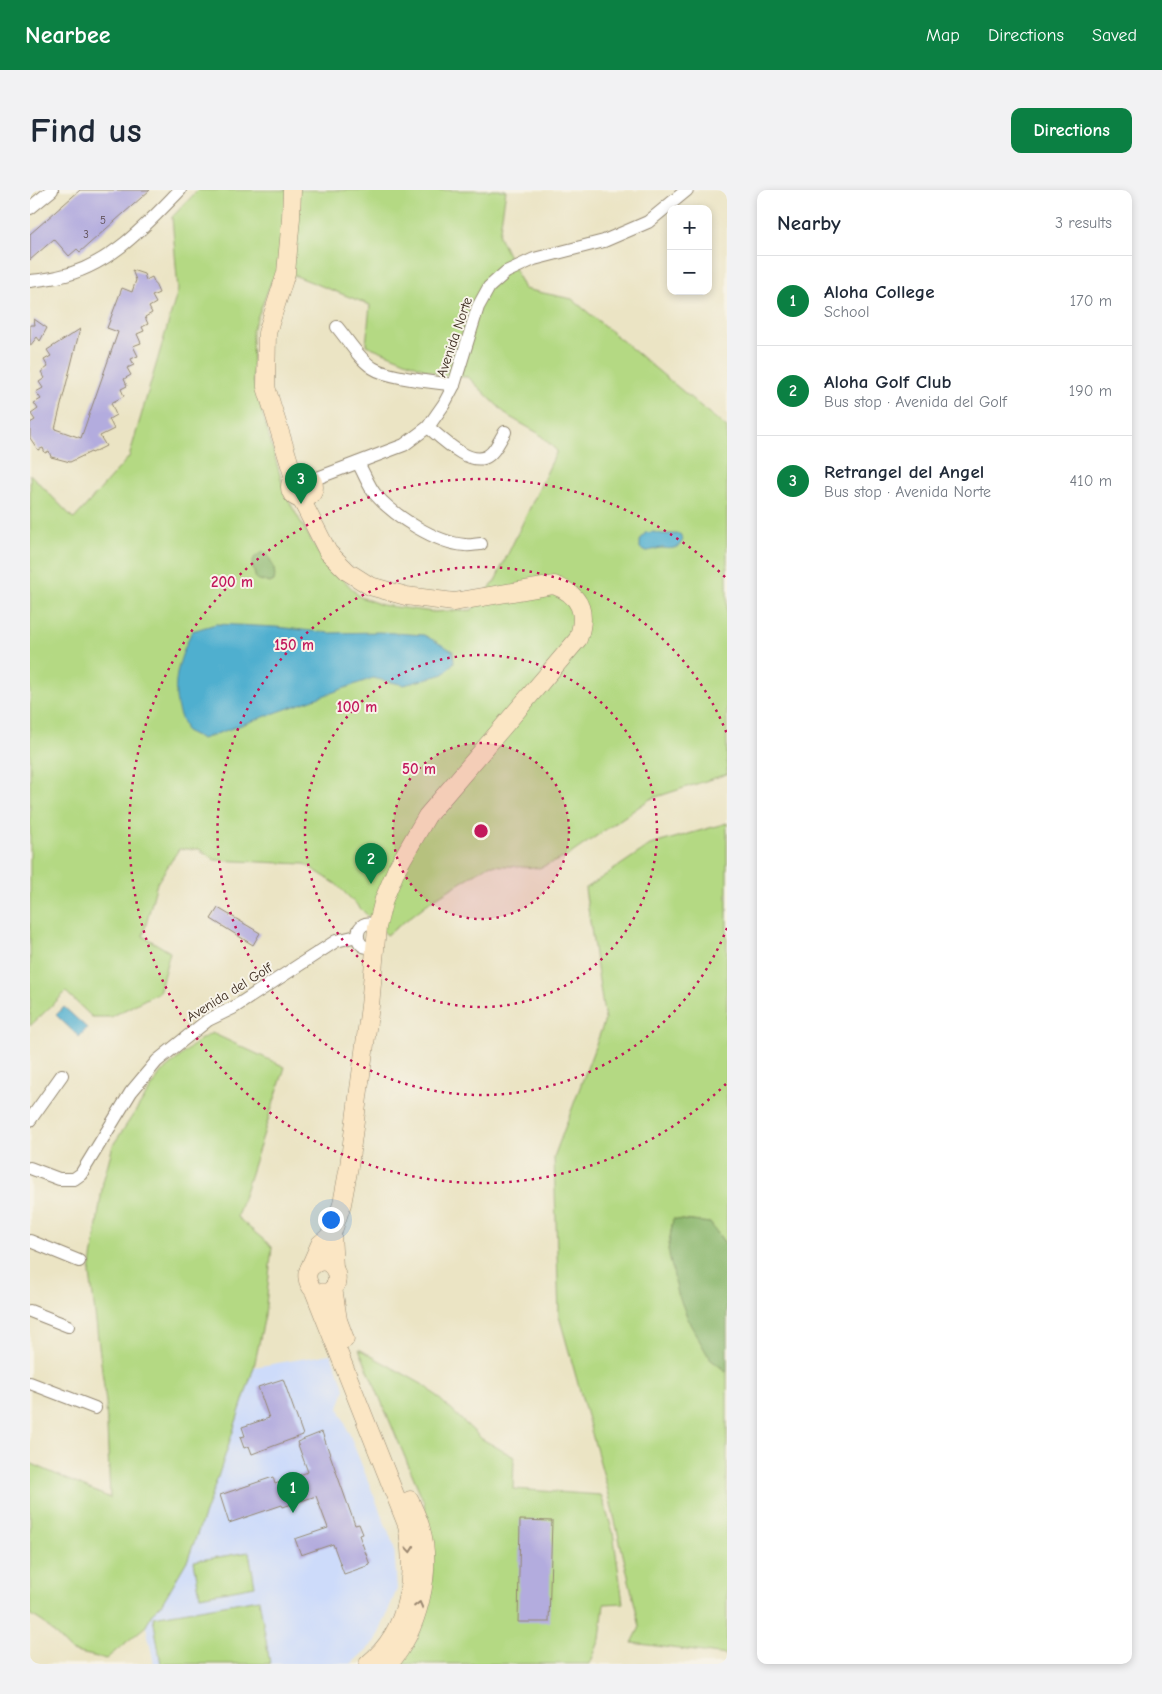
<!DOCTYPE html>
<html lang="en">
<head>
<meta charset="utf-8">
<style>
	body { margin:0; font-family:"Comic Neue",sans-serif; background:#f2f2f3; color:#1f2937 }
	.controls { position:absolute; right:15px; top:15px; display:grid; overflow:hidden; border-radius:10px; box-shadow:0 2px 8px #0003 }
	.controls button { width:45px; height:45px; display:grid; place-items:center; padding:0; border:0; border-bottom:1px solid #e0e1e3; background:#fff; color:#1f2937; font:25px sans-serif }
	.you { position:absolute; left:300px; top:1029px; width:18px; height:18px; margin:-12px; border:4px solid #fff; border-radius:50%; background:#1a73e8; box-shadow:0 0 0 8px #1a73e833 }
	.badge { display:grid; place-items:center; width:32px; height:32px; border-radius:50%; background:#0b8043; color:#fff; font-size:16px; font-weight:700 }
	.pin { position:absolute; translate:-50% -41px; filter:drop-shadow(0 1px 2px #0008) }
	.pin::after { content:''; position:absolute; top:26px; width:18px; height:15px; background:inherit; clip-path:polygon(0 0,100% 0,50% 100%) }
	.list { margin:0; padding:0; list-style:none }
	h2 { display:flex; justify-content:space-between; align-items:center; height:65px; margin:0; padding:0 20px; font-size:21px }
	h2 small { font-size:16px; font-weight:400; color:#747a83 }
	.list li { display:grid; grid-template-columns:32px 1fr auto; gap:15px; align-items:center; box-sizing:border-box; height:90px; padding:0 20px; border-top:1px solid #e0e1e3 }
	.list b { display:block; font-size:19px; white-space:nowrap }
	.list p { margin:0; font-size:16px; white-space:nowrap; color:#747a83 }
	.list em { font-size:16px; font-style:normal; color:#747a83 }
	.map { position:relative; flex:none; width:697px; height:1474px; overflow:hidden; border-radius:10px }
	header { display:flex; align-items:center; gap:30px; box-sizing:border-box; height:70px; padding:0 25px; background:#0b8043; color:#fff }
	header strong { font-size:24px }
	nav { display:flex; gap:28px; margin-inline-start:auto; font-size:18px }
	.intro { display:flex; align-items:center; justify-content:space-between; box-sizing:border-box; height:120px; padding:0 30px }
	h1 { margin:0; font-size:35px }
	.button { padding:12px 22px; border-radius:10px; background:#0b8043; color:#fff; font-size:18px; font-weight:700 }
	main { display:flex; gap:30px; padding:0 30px }
	aside { flex:1; background:#fff; border-radius:10px; box-shadow:0 2px 8px #0003 }
	.map>svg:first-child { display:block }
	.built { fill:#cddbfa }
	.green { fill:#b4d983; stroke:#788250; fill-rule:evenodd }
	.forest { fill:#8fb971; stroke:#657248 }
	.water { fill:#50afcf; stroke:#466c76 }
	.building { fill:#b3acde }
	.lines { fill:none; stroke-linecap:round; stroke-linejoin:round }
	.street-casing { stroke:#938771; stroke-width:14 }
	.secondary-casing { stroke:#938771; stroke-width:19 }
	.street { stroke:#fff; stroke-width:12 }
	.secondary { stroke:#fbe6c4; stroke-width:18 }
	.oneway { stroke:#9b8871 }
	.ring { fill:none; stroke:#c2185b; stroke-width:2.5; stroke-dasharray:2.5 5 }
	.labels { text-anchor:middle; stroke-width:4; stroke-linejoin:round; paint-order:stroke }
	.number-label { font-size:11px; fill:#594a4e }
	.street-label { font-size:14px; fill:#3b2a1e; stroke:#f7f3e8 }
	.centre { fill:#c2185b; stroke:#f7f3e8; stroke-width:2.5 }
	.ring-label { font-size:15px; text-anchor:middle; font-weight:bold; fill:#c2185b; stroke:#f7f3e8; stroke-width:4; stroke-linejoin:round; paint-order:stroke }
</style>
</head>
<body>
<header>
<strong>Nearbee</strong>
<nav><a>Map</a><a>Directions</a><a>Saved</a></nav>
</header>
<div class="intro"><h1>Find us</h1><a class="button">Directions</a></div>
<main>
<div class="map">
<svg width="697" height="1474" viewBox="0 0 697 1474">
	<rect width="100%" height="100%" fill="#f7f3e8"/>
	<filter id="ink" filterUnits="userSpaceOnUse"><feTurbulence type="fractalNoise" baseFrequency=".02" numOctaves="2"/><feDisplacementMap in="SourceGraphic" scale="10" xChannelSelector="R" yChannelSelector="G"/><feConvolveMatrix kernelMatrix="1 2 1 2 8 2 1 2 1" color-interpolation-filters="sRGB"/></filter>
	<filter id="wash" filterUnits="userSpaceOnUse"><feTurbulence type="fractalNoise" baseFrequency=".0096" numOctaves="4" result="noise"/><feDisplacementMap in="SourceGraphic" scale="20" xChannelSelector="R" yChannelSelector="G"/><feGaussianBlur stdDeviation="1.12" result="paint"/><feColorMatrix in="noise" values="0 0 0 0 0 0 0 0 0 0 0 0 0 0 0 0 0 1.4 0 .05"/><feComposite in="paint" operator="in"/></filter>
	<g filter="url(#wash)">
		<rect width="100%" height="100%" fill="#ebe4c4"/>
		<path class="built" d="M301 1164 315 1199 309 1218 364 1356 367 1399 346 1451 321 1474H124L116 1436 122 1423 131 1415 158 1369 187 1290 224 1177Z"/>
		<g class="green">
			<path d="M168 0H476L469 46 494 99 542 109 697 238V584L620 609 536 667 509 678 459 675 401 711 357 745 306 694 275 674 185 670 169 659H149L127 693 113 746 140 762 129 802 81 827H62L36 802 0 836V284L44 329 99 267 148 100 142 27ZM266 86 340 115 336 155 412 186 438 187 478 226 508 243 527 261 465 391 442 420 403 422 352 415 330 407 289 364 256 306 223 190 222 141 242 90Z"/>
			<path d="M697 633V1056L680 1033 643 1029 638 1060 680 1169 697 1182V1465L602 1453 610 1437 578 1301 529 1126 524 967 575 830 555 699 620 655Z"/>
			<path d="M182 843 255 877 207 1027 242 1057 235 1125 224 1177 187 1290 158 1369 131 1415 122 1423 116 1436 76 1469 41 1461 14 1433 0 1424V1273L80 1308 76 1213 60 1083 73 992 83 955 131 883 168 851Z"/>
			<path d="M329 1159 397 1197 452 1249 484 1267 483 1299 571 1305 583 1342 593 1413 574 1414 570 1449 560 1474H368L387 1449 402 1386 394 1312Z"/>
			<path d="M219 1362 225 1396 170 1406 164 1371Z"/>
			<path d="M229 1409 240 1474H131L123 1427Z"/>
		</g>
		<g class="forest">
			<path d="M232 362 237 363C241 372 247 381 244 391L240 393 226 389 222 375 224 368Z"/>
			<path d="M643 1029 680 1033 697 1056V1182L680 1169 660 1134 648 1104 638 1060Z"/>
		</g>
		<g class="water">
			<path d="M624 342 632 344H650L653 350 649 356C643 359 640 359 633 358 626 358 620 362 613 361L610 358V351L615 343Z"/>
			<path d="M186 434 246 437 300 443 350 442 394 445 423 461 424 472 414 484 374 495 343 488 172 549 156 541C153 532 148 523 147 514 142 488 151 465 162 441Z"/>
			<path d="M34 817 57 838 49 847 26 825Z"/>
		</g>
		<g id="blocks">
			<g class="building">
				<path d="M50 0H120L50 62 47 59 39 66 24 49 0 70V44Z"/>
				<path d="M102 80 114 84 116 90 122 87 129 103 122 106 126 113 119 117 122 123 115 127 118 134 112 137 114 141 107 144 111 153 103 156 108 166 101 169 104 175 97 178 101 185 94 189 97 196 91 199 94 206 81 213 86 225 79 229 84 239 70 246 76 256 62 263 61 262 40 272 21 267 19 261 15 263 13 258 8 260 0 248V233L5 230 1 224 8 219 4 213 11 209 6 202 13 198 9 192 15 188 11 182 18 177 14 170 21 166 17 160 50 139 25 239 51 248 88 142 77 138 92 98 102 102 106 90Z"/>
				<path d="M4 129 17 138 10 151 7 147 0 156V135H5Z"/>
				<path d="M188 718 230 743 223 755 181 729Z"/>
				<path d="M253 1189 273 1245 222 1264 219 1256 214 1258 210 1247 215 1246 212 1237 239 1228 228 1197Z"/>
				<path d="M292 1242 325 1335 329 1334 333 1344 329 1345 340 1375 314 1384 303 1354 271 1365 265 1349 298 1338 286 1306 253 1317 252 1315 199 1333 190 1305 243 1287 245 1294 278 1282 267 1252Z"/>
				<path d="M490 1330 522 1331 519 1432H488Z"/>
			</g>
		</g>
	</g>
	<g filter="url(#ink)">
		<use href="#blocks" fill-opacity="0" stroke="#938771" stroke-width="1"/>
		<g class="lines">
			<defs>
				<g id="street">
					<path d="M0 18 22 0"/>
					<path d="M0 91C9 90 18 89 27 87 79 77 115 36 150 0"/>
					<path d="M307 137C318 150 329 169 343 178 358 188 404 192 424 195"/>
					<path d="M398 237C411 248 442 279 459 265 466 260 470 249 475 242"/>
					<path d="M328 273C334 283 338 295 345 304 364 326 406 353 435 355 440 356 446 354 451 354"/>
					<path d="M282 290 374 255 398 237 414 214 424 195 448 117 459 97 476 82 504 69 574 51 618 32 657 0"/>
					<path d="M347 755C319 767 324 721 347 737"/>
					<path d="M0 930 32 885"/>
					<path d="M0 978 29 989H44L51 984 101 902 127 871 178 830 203 818 306 751 327 746"/>
					<path d="M0 1051 49 1071"/>
					<path d="M0 1121 38 1136"/>
					<path d="M0 1193 65 1218"/>
				</g>
				<g id="secondary">
					<path d="M262 0 261 28 256 83 237 143 236 197 264 288"/>
					<circle cx="272" cy="297" r="12"/>
					<path d="M271 309 298 362 318 382 340 396 376 406 424 412 524 395C551 405 557 423 548 449L397 626 367 678 354 709 347 737 340 816 319 976 312 1014 302 1044 304 1078"/>
					<path d="M279 1079 290 1054 302 1044"/>
					<path d="M303 1098 308 1130 315 1149"/>
					<path d="M284 1101C319 1112 309 1060 285 1074 273 1081 277 1093 284 1101L377 1335C386 1385 380 1440 338 1474"/>
					<path d="M359 1474C388 1441 403 1381 391 1339 389 1329 383 1320 380 1310"/>
				</g>
			</defs>
			<use href="#street" class="street-casing"/>
			<use href="#secondary" class="secondary-casing"/>
			<use href="#street" class="street"/>
			<use href="#secondary" class="secondary"/>
		</g>
		<defs><path id="oneway-chevron" d="M-2-3.5L2.5 0L-2 3.5" fill="none" stroke-width="1.6" stroke-linecap="round" stroke-linejoin="round" transform="scale(1.25)"/></defs>
		<g class="oneway">
			<use href="#oneway-chevron" transform="translate(380 1359) rotate(85)"/>
			<use href="#oneway-chevron" transform="translate(389 1415) rotate(-76)"/>
		</g>
	</g>
	<circle cx="451" cy="641" r="88" fill="#c2185b" fill-opacity=".12"/>
	<g class="ring">
		<circle cx="451" cy="641" r="88"/>
		<circle cx="451" cy="641" r="176"/>
		<path d="M697 738A264 264 0 1 1 697 544"/>
		<path d="M696 894A352 352 0 1 1 696 388"/>
	</g>
	<g class="labels">
		<g class="number-label">
			<text x="73" y="34">5</text>
			<text x="56" y="48">3</text>
		</g>
		<g class="street-label">
			<text transform="translate(424 147) rotate(-71)" y="5">Avenida Norte</text>
			<text transform="translate(199 802) rotate(-32)" y="5">Avenida del Golf</text>
		</g>
	</g>
	<circle cx="451" cy="641" r="8" class="centre"/>
	<g class="ring-label">
		<text x="202" y="397">200 m</text>
		<text x="264" y="460">150 m</text>
		<text x="327" y="522">100 m</text>
		<text x="389" y="584">50 m</text>
	</g>
</svg>
<div class="controls">
<button>+</button>
<button>−</button>
</div>
<div class="you"></div>
<div class="pin badge" style="left:263px;top:1323px">1</div>
<div class="pin badge" style="left:341px;top:694px">2</div>
<div class="pin badge" style="left:271px;top:314px">3</div>
</div>
<aside>
<h2>Nearby<small>3 results</small></h2>
<ul class="list">
<li><span class="badge">1</span><div><b>Aloha College</b><p>School</p></div><em>170 m</em></li>
<li><span class="badge">2</span><div><b>Aloha Golf Club</b><p>Bus stop · Avenida del Golf</p></div><em>190 m</em></li>
<li><span class="badge">3</span><div><b>Retrangel del Angel</b><p>Bus stop · Avenida Norte</p></div><em>410 m</em></li>
</ul>
</aside>
</main>
</body>
</html>
